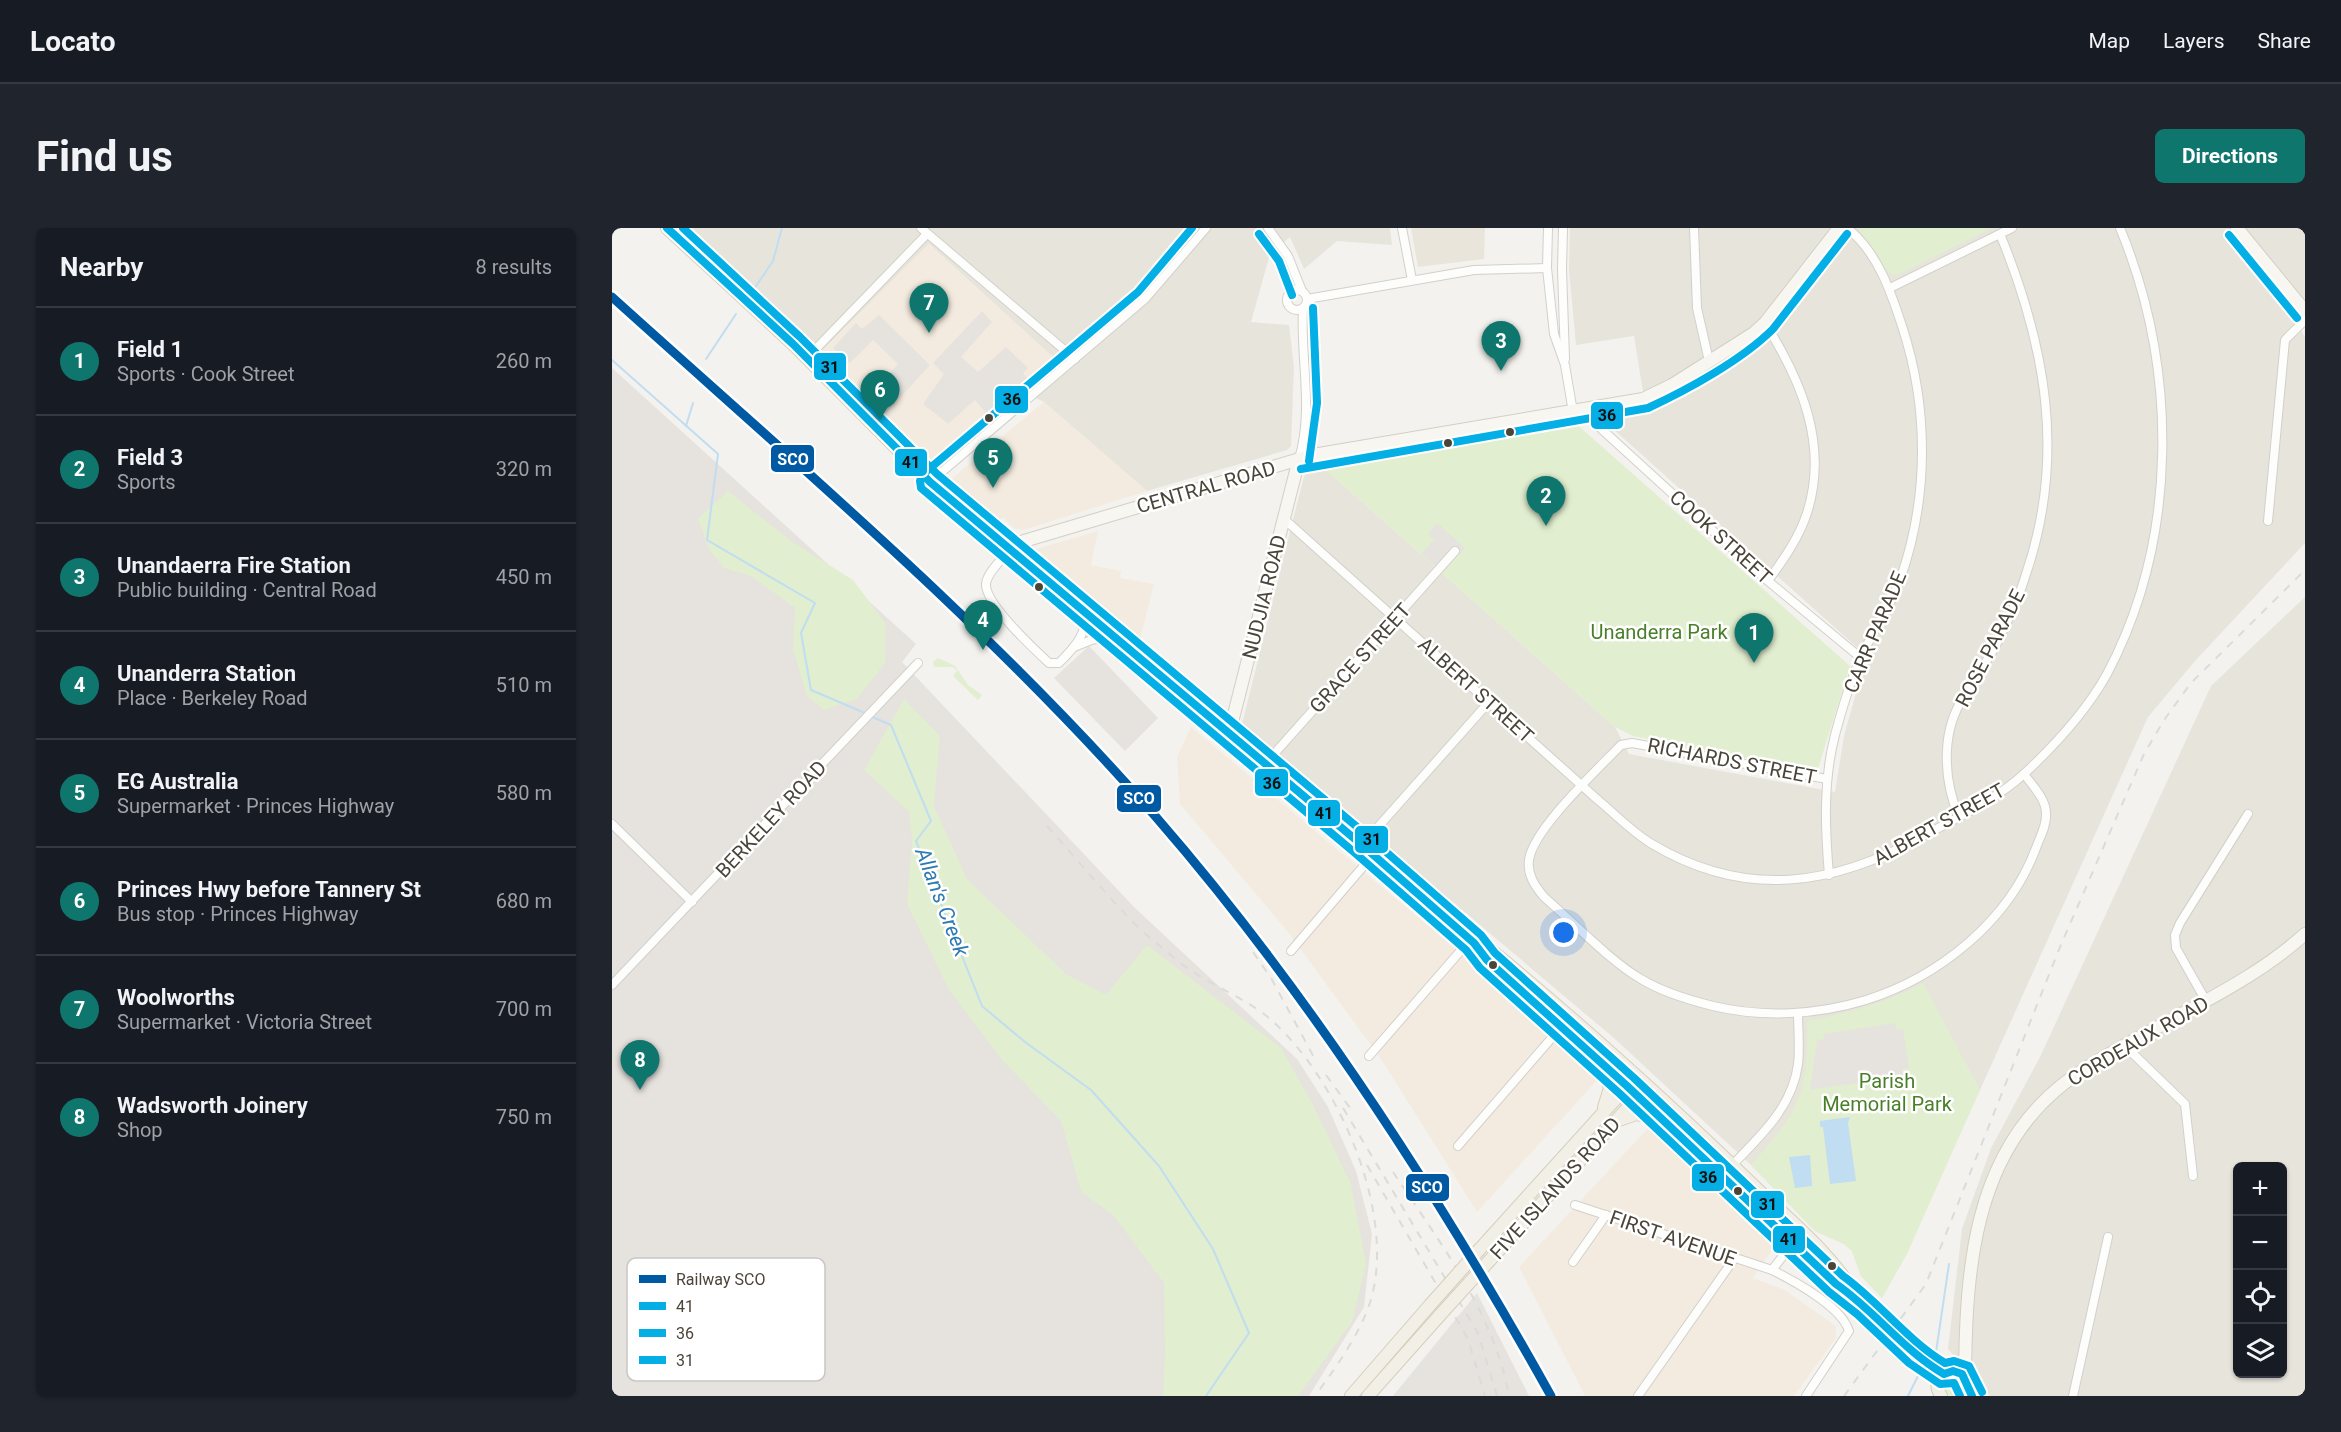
<!DOCTYPE html>
<html lang="en">
<head>
<meta charset="utf-8">
<style>
	body { margin:0; font-family:Roboto,sans-serif; background:#20242c; color:#f1f3f6 }
	.controls { position:absolute; right:18px; bottom:18px; display:grid; overflow:hidden; border-radius:9px; box-shadow:0 2px 4px #0004 }
	.controls button { width:54px; height:54px; display:grid; place-items:center; padding:0; border:0; border-bottom:2px solid #363941; background:#171b24; color:#f1f3f6; font:30px sans-serif }
	.you { position:absolute; left:952px; top:705px; width:21px; height:21px; margin:-15px; border:4px solid #fff; border-radius:50%; background:#1a73e8; box-shadow:0 0 0 9px #1a73e833 }
	.badge { display:grid; place-items:center; width:39px; height:39px; border-radius:50%; background:#0f766e; color:#fff; font-size:20px; font-weight:700 }
	.pin { position:absolute; translate:-50% -50px; filter:drop-shadow(0 2px 3px #0008) }
	.pin::after { content:''; position:absolute; top:32px; width:21px; height:18px; background:inherit; clip-path:polygon(0 0,100% 0,50% 100%) }
	.list { margin:0; padding:0; list-style:none }
	h2 { display:flex; justify-content:space-between; align-items:center; height:78px; margin:0; padding:0 24px; font-size:26px }
	h2 small { font-size:20px; font-weight:400; color:#9ea1a6 }
	.list li { display:grid; grid-template-columns:39px 1fr auto; gap:18px; align-items:center; box-sizing:border-box; height:108px; padding:0 24px; border-top:2px solid #363941 }
	.list b { display:block; font-size:22px; white-space:nowrap }
	.list p { margin:0; font-size:20px; white-space:nowrap; color:#9ea1a6 }
	.list em { font-size:20px; font-style:normal; color:#9ea1a6 }
	.icon { flex:none; width:33px; height:33px; fill:none; stroke:currentColor; stroke-width:2; stroke-linecap:round; stroke-linejoin:round }
	.map { position:relative; flex:none; width:1693px; height:1168px; overflow:hidden; border-radius:9px }
	header { display:flex; align-items:center; gap:36px; box-sizing:border-box; height:84px; padding:0 30px; background:#171b24; border-bottom:2px solid #363941 }
	header strong { font-size:28px }
	nav { display:flex; gap:33px; margin-inline-start:auto; font-size:21px }
	.intro { display:flex; align-items:center; justify-content:space-between; box-sizing:border-box; height:144px; padding:0 36px }
	h1 { margin:0; font-size:42px }
	.button { padding:15px 27px; border-radius:9px; background:#0f766e; color:#fff; font-size:21px; font-weight:700 }
	main { display:flex; gap:36px; padding:0 36px }
	aside { flex:1; background:#171b24; border-radius:9px; box-shadow:0 2px 4px #0004 }
	.map>svg:first-child { display:block }
	.residential { fill:#e7e4dc; fill-rule:evenodd }
	.commercial { fill:#f3ebdf }
	.industrial { fill:#e6e2de }
	.education { fill:#eae5da }
	.green { fill:#e1eecf }
	.parking { fill:#e6e3df }
	.water { fill:#c0ddf1 }
	.lines { fill:none; stroke-linecap:round; stroke-linejoin:round }
	.stream { stroke:#c0ddf1; stroke-width:2 }
	.street-casing { stroke:#d2d0cb; stroke-width:10 }
	.secondary-casing { stroke:#d3cfc5; stroke-width:14 }
	.primary-casing { stroke:#d6cebb; stroke-width:14 }
	.street { stroke:#fdfdfc; stroke-width:8 }
	.secondary { stroke:#f7f6f1; stroke-width:12 }
	.primary { stroke:#f2efe6; stroke-width:12 }
	.rail { stroke:#dbdbda; stroke-width:2; stroke-dasharray:8 8; stroke-linecap:butt }
	.primary-bridge-casing { stroke:#d6cebb; stroke-width:14; stroke-linecap:butt }
	.primary-bridge { stroke:#f2efe6; stroke-width:12 }
	.bus-1-casing { stroke:#fff; stroke-width:12 }
	.bus-2-casing { stroke:#fff; stroke-width:12 }
	.bus-3-casing { stroke:#fff; stroke-width:12 }
	.bus-1 { stroke:#04afe6; stroke-width:8 }
	.bus-2 { stroke:#04afe6; stroke-width:8 }
	.bus-3 { stroke:#04afe6; stroke-width:8 }
	.rail-1-casing { stroke:#fff; stroke-width:14 }
	.rail-1 { stroke:#005aa3; stroke-width:9 }
	.bus-dot { fill:#4b4439; stroke:#fff; stroke-width:2 }
	.labels { text-anchor:middle; stroke-width:5; stroke-linejoin:round; paint-order:stroke }
	.street-label { font-size:20px; fill:#4b4439; stroke:#fff }
	.park-label { font-size:20px; fill:#4a7f2a; stroke:#fff }
	.water-label { font-size:21px; font-style:italic; fill:#2e7ab2; stroke:#fff }
	.key { fill:#fff; stroke:#c9c7c4; stroke-width:1.5 }
	.key-label { font-size:16px; fill:#4b4439 }
	.line-badge { stroke:#fff; stroke-width:2 }
	.badge-label { font-size:16px; text-anchor:middle; font-weight:bold; fill:#fff }
	.pale-badge-label { font-size:16px; text-anchor:middle; font-weight:bold; fill:#111 }
</style>
</head>
<body>
<header>
<strong>Locato</strong>
<nav><a>Map</a><a>Layers</a><a>Share</a></nav>
</header>
<div class="intro"><h1>Find us</h1><a class="button">Directions</a></div>
<main>
<aside>
<h2>Nearby<small>8 results</small></h2>
<ul class="list">
<li><span class="badge">1</span><div><b>Field 1</b><p>Sports · Cook Street</p></div><em>260 m</em></li>
<li><span class="badge">2</span><div><b>Field 3</b><p>Sports</p></div><em>320 m</em></li>
<li><span class="badge">3</span><div><b>Unandaerra Fire Station</b><p>Public building · Central Road</p></div><em>450 m</em></li>
<li><span class="badge">4</span><div><b>Unanderra Station</b><p>Place · Berkeley Road</p></div><em>510 m</em></li>
<li><span class="badge">5</span><div><b>EG Australia</b><p>Supermarket · Princes Highway</p></div><em>580 m</em></li>
<li><span class="badge">6</span><div><b>Princes Hwy before Tannery St</b><p>Bus stop · Princes Highway</p></div><em>680 m</em></li>
<li><span class="badge">7</span><div><b>Woolworths</b><p>Supermarket · Victoria Street</p></div><em>700 m</em></li>
<li><span class="badge">8</span><div><b>Wadsworth Joinery</b><p>Shop</p></div><em>750 m</em></li>
</ul>
</aside>
<div class="map">
<svg width="1693" height="1168" viewBox="0 0 1693 1168">
	<rect width="100%" height="100%" fill="#f4f2ee"/>
	<g class="residential">
		<path d="M72 0H778L780 17 725 13 692 41 678 9 658 26 639 94 677 97 682 139 679 218 675 222 535 263 432 174 407 162 443 131 317 16 208 125Z"/>
		<path d="M958 0H1693V70L1678 85 1693 109V315L1583 433 1536 489 1368 862 1270 1070 1249 1048 1240 1023 1232 1016 1203 1003 1139 937 1003 811 630 496 691 252 693 246 712 240 1003 499 1017 526 1223 564 1232 508 1244 465 1258 431 1000 200V190L1034 183 1022 108 964 117 957 42Z"/>
		<path d="M1693 369V1168H1378L1336 1121 1350 1001 1379 920 1428 829 1599 458ZM1626 938H1670V1146H1626Z"/>
	</g>
	<g class="commercial">
		<path d="M317 16 443 131 318 236 208 125Z"/>
		<path d="M432 174 535 263 411 302 402 300 391 289 386 294 337 253Z"/>
		<path d="M486 303 479 337 509 343 508 350 542 356 528 411 421 324V322Z"/>
		<path d="M579 499 931 794 976 836 987 850 865 984 769 831 676 704 568 576 565 529Z"/>
		<path d="M1036 900 1078 933 1157 1006 1164 1016 1141 1050 1171 1061 1224 1098V1110L1182 1168H973L907 1039Z"/>
	</g>
	<g class="industrial">
		<path d="M0 140 304 416 290 434 523 680 685 831 716 879 744 943 760 1006 752 1079 697 1168H0Z"/>
		<path d="M865 1065 917 1168H781Z"/>
	</g>
	<path class="education" d="M799 0H873L872 31 806 39Z"/>
	<g class="green">
		<path d="M1246 0H1380L1285 47 1276 45Z"/>
		<path d="M961 193 1238 438 1205 544 1021 508 1003 499 712 240Z"/>
		<path d="M116 263 179 313 241 352 274 396 273 435 245 471 212 482 195 468 181 421 183 380 139 348 112 340 97 321 86 291Z"/>
		<path d="M326 430 343 438 356 457 370 467 366 472 341 448 345 443 341 439H322L321 434Z"/>
		<path d="M292 471 328 508 322 578 355 651 454 746 494 767 535 717 669 820 701 877 739 956 754 1036 740 1094 686 1168H551L553 1126 552 1055 502 988 469 963 449 893 391 833 337 762 295 676 300 612 297 584 252 542Z"/>
		<path d="M1311 755 1368 862 1295 1026 1270 1070 1249 1048 1240 1023 1232 1016 1203 1003 1139 937C1188 882 1196 867 1195 793 1236 785 1274 775 1311 755Z"/>
		<circle cx="1341" cy="1159" r="9"/>
	</g>
	<g class="parking">
		<path d="M370 83 380 94 349 129 366 144 394 119 416 140 411 145 416 151 375 186 363 172 336 196 311 176 332 146 321 135Z"/>
		<path d="M267 87 318 137 274 185 268 180 266 168 262 164 286 136 261 112 238 135 221 120 244 95 250 101Z"/>
		<path d="M825 295 853 320 831 344 809 326 822 312 816 306Z"/>
		<path d="M477 418 546 490 513 523 442 450Z"/>
		<path d="M1283 795 1285 802 1291 801 1297 840 1290 841 1291 848 1198 862 1205 811 1212 812 1211 806Z"/>
	</g>
	<g class="water">
		<path d="M1238 889 1236 895 1244 953 1218 956 1211 899H1208V893Z"/>
		<path d="M1198 927 1200 958 1183 960 1177 929Z"/>
	</g>
	<g class="lines">
		<g class="stream">
			<path d="M142 61 161 33 170 0"/>
			<path d="M94 131 124 86"/>
			<path d="M0 132 106 226 95 312 203 375 189 405 199 462 253 485"/>
			<path d="M74 198 81 175"/>
			<path d="M258 488 279 497 319 593 304 613 370 778 413 814 479 862 547 938 601 1021 637 1105 594 1168"/>
			<path d="M1324 1124 1337 1036"/>
			<path d="M1296 1168 1307 1146"/>
		</g>
		<defs>
			<g id="street">
				<path d="M309 0 463 131"/>
				<path d="M656 0 676 28 690 63"/>
				<path d="M790 0 800 52"/>
				<path d="M936 0 935 40 942 106 953 137 961 184"/>
				<path d="M951 0 950 41 953 131"/>
				<path d="M1082 0 1085 80 1097 133"/>
				<path d="M1278 60 1400 0"/>
				<circle cx="685" cy="72" r="10"/>
				<path d="M695 71 862 42 935 40"/>
				<path d="M1153 95C1189 152 1217 217 1195 285 1187 310 1171 332 1156 353"/>
				<path d="M195 130 315 6"/>
				<path d="M982 180 985 197 1156 353 1249 430"/>
				<path d="M687 231C702 180 688 131 691 80"/>
				<path d="M318 254 533 71 594 0"/>
				<path d="M671 290 986 572C1003 586 1020 604 1040 616 1134 672 1222 658 1313 607 1347 589 1385 571 1413 545 1443 517 1475 482 1495 446 1567 310 1566 140 1508 0"/>
				<path d="M1656 293 1673 112 1693 92"/>
				<path d="M398 321C391 331 375 344 374 356 373 376 422 421 437 435H447C461 421 477 405 472 384"/>
				<path d="M462 419 482 411 505 412"/>
				<path d="M653 536 843 323"/>
				<path d="M1215 551 1020 515 1009 517C986 541 921 601 917 632 915 647 923 658 932 669 960 693 999 734 1029 751 1050 764 1077 772 1101 778 1151 790 1205 787 1254 772 1327 749 1397 693 1424 620 1428 609 1435 597 1434 585 1434 571 1420 557 1412 546"/>
				<path d="M1347 589C1332 554 1329 509 1348 475 1359 455 1373 437 1384 417 1395 395 1407 370 1414 346 1454 229 1434 118 1388 6"/>
				<path d="M0 596 80 674"/>
				<path d="M750 617 877 474"/>
				<path d="M1217 647C1213 600 1211 553 1223 507 1230 481 1238 453 1249 429 1261 403 1278 379 1288 352 1317 270 1317 180 1290 98 1279 64 1265 23 1235 0"/>
				<path d="M679 723 761 627"/>
				<path d="M0 757 306 435"/>
				<path d="M1594 773 1564 720 1563 707 1568 695 1636 586"/>
				<path d="M1513 818 1573 876 1581 948"/>
				<path d="M757 828 858 712"/>
				<path d="M846 918 950 798"/>
				<path d="M1110 948C1141 914 1180 884 1186 836 1188 819 1186 802 1186 785"/>
				<path d="M963 977 1160 1042C1182 1053 1230 1079 1237 1103L1194 1168"/>
				<path d="M961 1034 994 987"/>
				<path d="M1160 1042 1181 1015"/>
				<path d="M1026 1168 1122 1031"/>
				<path d="M1461 1168 1496 1009"/>
			</g>
			<g id="secondary">
				<path d="M1625 0 1693 83"/>
				<path d="M398 321 412 313 701 227 1031 171 1060 157 1142 105 1153 95 1227 0"/>
				<path d="M617 506 687 231"/>
				<path d="M1353 1148C1354 1043 1361 928 1450 857 1482 832 1520 814 1555 794 1603 768 1652 743 1693 706"/>
			</g>
			<g id="primary">
				<path d="M55 0 181 116 318 254 750 617 862 715 875 732 1015 858 1224 1056C1264 1081 1292 1126 1332 1146"/>
				<path d="M865 717 880 723C970 797 1057 876 1141 957 1176 991 1218 1024 1243 1066"/>
				<path d="M990 839 998 860 992 879"/>
				<path d="M1007 892 1024 886 1048 890"/>
				<path d="M867 1022 1019 854"/>
				<path d="M878 1032 1030 864"/>
				<path d="M739 1168 818 1077"/>
				<path d="M756 1168 828 1087"/>
				<path d="M1329 1168C1310 1136 1371 1135 1353 1168"/>
			</g>
		</defs>
		<use href="#street" class="street-casing"/>
		<use href="#secondary" class="secondary-casing"/>
		<use href="#primary" class="primary-casing"/>
		<use href="#street" class="street"/>
		<use href="#secondary" class="secondary"/>
		<use href="#primary" class="primary"/>
		<g class="rail">
			<path d="M0 63 353 385 470 502 570 613 650 711 710 793 815 952"/>
			<path d="M435 598C467 633 504 680 539 711 552 721 565 733 578 742 602 758 629 769 652 786 724 843 791 993 755 1083 743 1113 722 1142 703 1168"/>
			<path d="M641 724 659 750 704 833"/>
			<path d="M714 847 741 884"/>
			<path d="M731 880 866 1105 885 1168"/>
			<path d="M755 937 856 1111 873 1168"/>
			<path d="M781 944C827 1013 882 1085 897 1168"/>
			<path d="M1232 1168 1314 1056 1448 719 1532 526 1552 492 1579 455 1693 342"/>
		</g>
		<defs>
			<g id="primary-bridge">
				<path d="M818 1077 867 1022"/>
				<path d="M828 1087 878 1032"/>
			</g>
		</defs>
		<use href="#primary-bridge" class="primary-bridge-casing"/>
		<use href="#primary-bridge" class="primary-bridge"/>
		<defs>
			<path id="bus-1" d="M55 0 181 116 318 254 750 617 862 715 875 732 1015 858 1224 1056C1263 1083 1291 1122 1332 1146L1341 1143 1350 1146 1360 1168"/>
			<g id="bus-2">
				<path d="M580 0 526 64 310 247 308 253 309 260 743 625 854 722 868 740 1008 866 1217 1064 1245 1086 1297 1135 1328 1156 1342 1155 1348 1168"/>
				<path d="M647 6 667 33 680 67"/>
				<path d="M1617 7 1685 90"/>
				<path d="M697 233 705 175 701 80"/>
				<path d="M689 241 1036 180C1075 162 1130 132 1161 101L1235 6"/>
			</g>
			<path id="bus-3" d="M71 0 188 109 325 246 757 609 869 707 883 725 1022 850 1231 1048C1267 1074 1295 1112 1333 1135L1342 1133 1357 1138 1370 1164"/>
		</defs>
		<use href="#bus-1" class="bus-1-casing"/>
		<use href="#bus-2" class="bus-2-casing"/>
		<use href="#bus-3" class="bus-3-casing"/>
		<use href="#bus-1" class="bus-1"/>
		<use href="#bus-2" class="bus-2"/>
		<use href="#bus-3" class="bus-3"/>
		<defs>
			<path id="rail-1" d="M0 69C186 237 379 400 544 589 697 765 826 965 939 1168"/>
		</defs>
		<use href="#rail-1" class="rail-1-casing"/>
		<use href="#rail-1" class="rail-1"/>
	</g>
	<g class="bus-dot">
		<circle cx="377" cy="190" r="5"/>
		<circle cx="898" cy="204" r="5"/>
		<circle cx="836" cy="215" r="5"/>
		<circle cx="427" cy="359" r="5"/>
		<circle cx="881" cy="737" r="5"/>
		<circle cx="1126" cy="963" r="5"/>
		<circle cx="1220" cy="1038" r="5"/>
	</g>
	<g class="labels">
		<g class="street-label">
			<text transform="translate(594 259) rotate(-16)" y="7">CENTRAL ROAD</text>
			<text transform="translate(1109 309) rotate(42)" y="7">COOK STREET</text>
			<text transform="translate(652 369) rotate(-76)" y="7">NUDJIA ROAD</text>
			<text transform="translate(1263 404) rotate(-67)" y="7">CARR PARADE</text>
			<text transform="translate(1378 420) rotate(-63)" y="7">ROSE PARADE</text>
			<text transform="translate(748 430) rotate(-48)" y="7">GRACE STREET</text>
			<text transform="translate(864 462) rotate(42)" y="7">ALBERT STREET</text>
			<text transform="translate(1120 533) rotate(11)" y="7">RICHARDS STREET</text>
			<text transform="translate(159 591) rotate(-47)" y="7">BERKELEY ROAD</text>
			<text transform="translate(1327 596) rotate(-29)" y="7">ALBERT STREET</text>
			<text transform="translate(1526 813) rotate(-30)" y="7">CORDEAUX ROAD</text>
			<text transform="translate(943 960) rotate(-48)" y="7">FIVE ISLANDS ROAD</text>
			<text transform="translate(1061 1010) rotate(19)" y="7">FIRST AVENUE</text>
		</g>
		<g class="park-label">
			<text x="1047" y="411">Unanderra Park</text>
			<text x="1275" y="860">Parish<tspan x="1275" dy="23">Memorial Park</tspan></text>
		</g>
		<g class="water-label">
			<text transform="translate(330 674) rotate(69)" y="7">Allan's Creek</text>
		</g>
	</g>
	<rect x="15" y="1030" width="198" height="123" rx="9" class="key"/>
	<rect x="27" y="1047" width="27" height="8" fill="#005aa3"/>
	<rect x="27" y="1074" width="27" height="8" fill="#04afe6"/>
	<rect x="27" y="1101" width="27" height="8" fill="#04afe6"/>
	<rect x="27" y="1128" width="27" height="8" fill="#04afe6"/>
	<g class="key-label">
		<text x="64" y="1057">Railway SCO</text>
		<text x="64" y="1084">41</text>
		<text x="64" y="1111">36</text>
		<text x="64" y="1138">31</text>
	</g>
	<g class="line-badge">
		<rect x="201" y="124" width="34" height="29" rx="6" fill="#04afe6"/>
		<rect x="382" y="157" width="35" height="29" rx="6" fill="#04afe6"/>
		<rect x="978" y="173" width="34" height="29" rx="6" fill="#04afe6"/>
		<rect x="158" y="216" width="45" height="29" rx="6" fill="#005aa3"/>
		<rect x="282" y="220" width="34" height="29" rx="6" fill="#04afe6"/>
		<rect x="642" y="540" width="35" height="29" rx="6" fill="#04afe6"/>
		<rect x="504" y="556" width="46" height="29" rx="6" fill="#005aa3"/>
		<rect x="695" y="571" width="34" height="28" rx="6" fill="#04afe6"/>
		<rect x="742" y="597" width="35" height="29" rx="6" fill="#04afe6"/>
		<rect x="1079" y="935" width="34" height="29" rx="6" fill="#04afe6"/>
		<rect x="793" y="945" width="45" height="29" rx="6" fill="#005aa3"/>
		<rect x="1138" y="962" width="35" height="29" rx="6" fill="#04afe6"/>
		<rect x="1160" y="997" width="34" height="29" rx="6" fill="#04afe6"/>
	</g>
	<g class="badge-label">
		<text x="181" y="237">SCO</text>
		<text x="527" y="576">SCO</text>
		<text x="815" y="965">SCO</text>
	</g>
	<g class="pale-badge-label">
		<text x="218" y="145">31</text>
		<text x="400" y="177">36</text>
		<text x="995" y="193">36</text>
		<text x="299" y="240">41</text>
		<text x="660" y="561">36</text>
		<text x="712" y="591">41</text>
		<text x="760" y="617">31</text>
		<text x="1096" y="955">36</text>
		<text x="1156" y="982">31</text>
		<text x="1177" y="1017">41</text>
	</g>
</svg>
<div class="controls">
<button>+</button>
<button>−</button>
<button><svg class="icon" aria-label="locate" viewBox="0 0 24 24"><circle cx="12" cy="12" r="6"/><path d="M12 2v4M12 18v4M2 12h4M18 12h4"/></svg></button>
<button><svg class="icon" aria-label="layers" viewBox="0 0 24 24"><path d="M12 4l9 5-9 5-9-5zM3 14l9 5 9-5"/></svg></button>
</div>
<div class="you"></div>
<div class="pin badge" style="left:1142px;top:435px">1</div>
<div class="pin badge" style="left:934px;top:298px">2</div>
<div class="pin badge" style="left:889px;top:143px">3</div>
<div class="pin badge" style="left:371px;top:422px">4</div>
<div class="pin badge" style="left:381px;top:260px">5</div>
<div class="pin badge" style="left:268px;top:192px">6</div>
<div class="pin badge" style="left:317px;top:105px">7</div>
<div class="pin badge" style="left:28px;top:862px">8</div>
</div>
</main>
</body>
</html>
